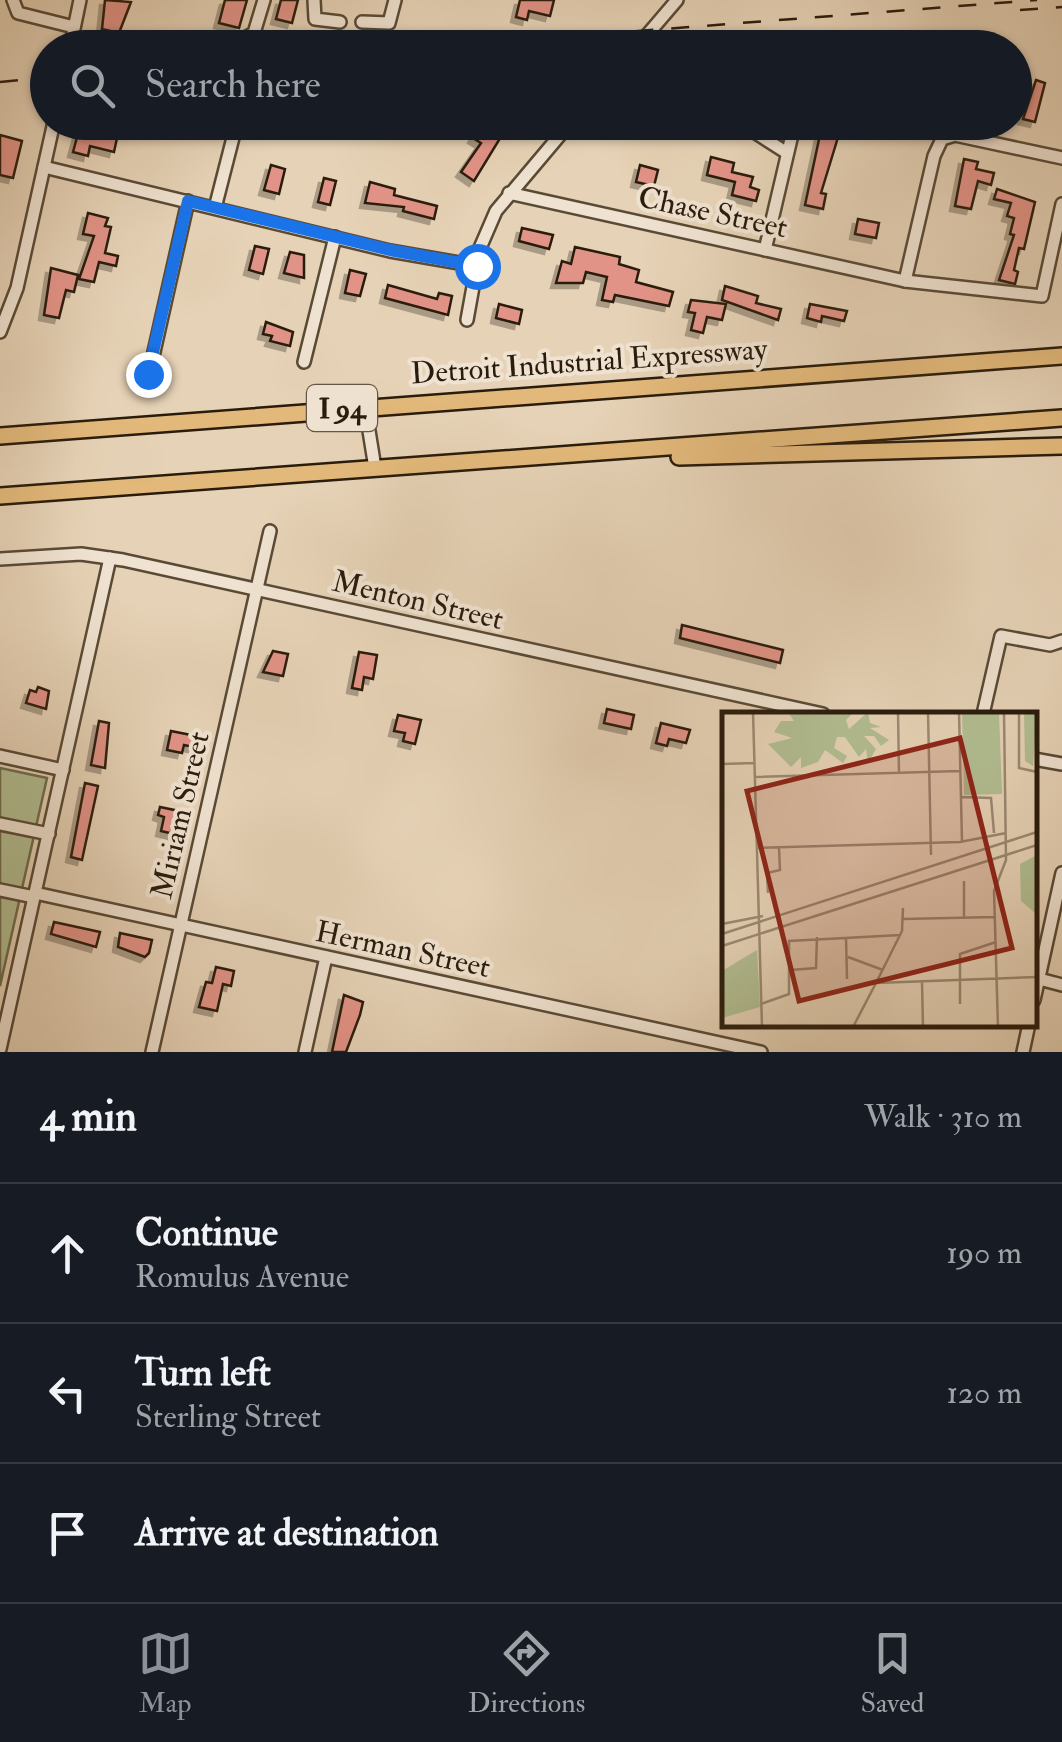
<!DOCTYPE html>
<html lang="en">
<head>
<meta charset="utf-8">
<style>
	body { margin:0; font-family:"IM FELL Double Pica",serif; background:#20242c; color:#f1f3f6 }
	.stop { position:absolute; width:30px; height:30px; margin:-22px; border:8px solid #1a73e8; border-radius:50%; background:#fff }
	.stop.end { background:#1a73e8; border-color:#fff; box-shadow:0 2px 10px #0008 }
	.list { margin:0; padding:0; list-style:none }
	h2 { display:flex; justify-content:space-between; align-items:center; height:130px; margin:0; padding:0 40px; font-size:42px }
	h2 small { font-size:32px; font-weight:400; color:#9ea1a6 }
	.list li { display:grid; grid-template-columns:65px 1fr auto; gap:30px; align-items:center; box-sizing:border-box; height:140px; padding:0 40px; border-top:2px solid #363941 }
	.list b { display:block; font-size:38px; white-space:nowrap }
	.list p { margin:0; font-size:32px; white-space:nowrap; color:#9ea1a6 }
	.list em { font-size:32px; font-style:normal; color:#9ea1a6 }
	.icon { flex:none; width:55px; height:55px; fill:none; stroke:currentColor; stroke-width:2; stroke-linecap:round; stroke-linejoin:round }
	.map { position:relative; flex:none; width:1062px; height:1052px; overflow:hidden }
	.search { position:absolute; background:#171b24; box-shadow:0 2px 8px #0004; left:30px; right:30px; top:30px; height:110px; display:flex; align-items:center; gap:25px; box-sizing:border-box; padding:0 35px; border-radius:55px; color:#9ea1a6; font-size:38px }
	.sheet { height:550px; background:#171b24 }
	nav { display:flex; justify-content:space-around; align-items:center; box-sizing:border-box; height:140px; border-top:2px solid #363941; background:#171b24; font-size:28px; color:#9ea1a6 }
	nav a { display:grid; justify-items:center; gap:5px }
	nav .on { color:#8c9099 }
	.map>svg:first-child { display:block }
	.green { fill:#b1bd91; stroke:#6e6c4e; stroke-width:2.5 }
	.building { fill:#e29387; stroke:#2a1c0c; stroke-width:2.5; filter:url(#shadow) }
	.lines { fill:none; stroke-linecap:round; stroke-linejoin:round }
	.minor-casing { stroke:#594a36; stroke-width:16 }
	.highway-casing { stroke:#2a1c0c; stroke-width:20 }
	.minor { stroke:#efe2d0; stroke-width:11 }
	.highway { stroke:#e3b97b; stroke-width:15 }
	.rail { stroke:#2a1c0c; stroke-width:2.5; stroke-dasharray:18 18; stroke-linecap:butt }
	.route { stroke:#1a73e8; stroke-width:12 }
	.labels { text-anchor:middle; stroke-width:8; stroke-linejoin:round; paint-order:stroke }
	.shield { fill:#efe2d0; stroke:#655747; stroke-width:2.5 }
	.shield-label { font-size:28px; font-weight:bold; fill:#2a1c0c }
	.street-label { font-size:30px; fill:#2a1c0c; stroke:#efe2d0 }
	.inset-road { fill:none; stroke:#9b8972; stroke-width:2.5 }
	.view { fill:#8f2418; fill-opacity:0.15; stroke:#8f2418; stroke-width:5 }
	.inset-edge { fill:none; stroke:#2a1c0c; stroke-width:5 }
</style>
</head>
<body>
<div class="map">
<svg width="1062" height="1052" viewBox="0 0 1062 1052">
	<defs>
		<filter id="shadow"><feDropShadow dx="-5" dy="5" stdDeviation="0" flood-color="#0004"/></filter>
	</defs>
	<rect width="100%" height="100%" fill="#e6d2b6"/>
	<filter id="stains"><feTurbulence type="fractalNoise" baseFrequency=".002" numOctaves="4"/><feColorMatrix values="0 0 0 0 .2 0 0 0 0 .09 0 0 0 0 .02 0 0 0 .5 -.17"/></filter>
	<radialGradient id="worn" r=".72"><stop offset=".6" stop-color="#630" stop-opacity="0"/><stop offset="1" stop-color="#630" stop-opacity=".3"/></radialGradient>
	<path class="green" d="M0 768 47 778 0 986Z"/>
	<g class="building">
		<path d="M105 0 131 2 119 33 102 29Z"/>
		<path d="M225 0H247L239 28 219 23Z"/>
		<path d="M281 0H298L292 23 276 19Z"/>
		<path d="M520 0H554L550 16 529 11 527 20 516 17Z"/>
		<path d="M1036 80 1045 83 1035 122 1023 119Z"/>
		<path d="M492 122H510L474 181 461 172 481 143 473 138 480 127 487 131Z"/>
		<path d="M79 130 117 138 114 152 90 146 88 156 73 152Z"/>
		<path d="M821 130 839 134 821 193 826 194 823 209 805 205Z"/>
		<path d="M0 135 22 141 13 178 0 175Z"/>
		<path d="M711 157 734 163 732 172 753 177 750 187 759 190 756 201 732 195 735 182 707 175Z"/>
		<path d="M964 159 978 162 976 169 994 173 991 185 978 181 971 209 955 206Z"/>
		<path d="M271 165 285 169 279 194 264 190Z"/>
		<path d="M640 165 658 170 654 186 636 182Z"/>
		<path d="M324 178 336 181 330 205 318 202Z"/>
		<path d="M370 182 395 189 394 195 437 206 434 219 403 211 404 207 365 203Z"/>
		<path d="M997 189 1035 202 1024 249 1019 248 1014 270 1018 272 1015 284 999 280 1014 235 1010 234 1014 218 1007 216 1011 203 994 199Z"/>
		<path d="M88 213 108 218 105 226 111 227 105 253 118 256 116 266 99 262 94 282 79 279 94 236 83 234Z"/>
		<path d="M858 219 879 223 876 238 855 234Z"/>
		<path d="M522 228 553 235 549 249 519 241Z"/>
		<path d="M255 246 269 249 263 274 249 270Z"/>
		<path d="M575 247 620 257 619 264 639 270 636 282 673 292 669 306 615 295 613 302 602 300 607 277 586 272 583 283H556L562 261 571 264Z"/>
		<path d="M290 252 304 255V278L284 273Z"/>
		<path d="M51 268 78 275 74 292 66 290 59 318 44 315Z"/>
		<path d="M350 270 366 274 360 296 345 293Z"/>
		<path d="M388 285 437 299 439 293 452 296 448 315 385 298Z"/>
		<path d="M725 286 758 296 756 303 781 309 778 320 722 300Z"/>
		<path d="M691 300 726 304 722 320 707 317 703 333 691 330 695 313 688 312Z"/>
		<path d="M499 304 522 310 519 324 496 318Z"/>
		<path d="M810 304 847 311 844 321 822 316 821 322 807 318Z"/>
		<path d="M266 322 293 332 290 346 270 341 272 336 263 334Z"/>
		<path d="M682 625 783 650 780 663 680 638Z"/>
		<path d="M273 651 288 654 283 676 263 672Z"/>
		<path d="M359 652 377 655 373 679 364 677 362 690 352 688Z"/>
		<path d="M38 687 49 691 46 709 26 703 30 690 36 692Z"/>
		<path d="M607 709 634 715 631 729 604 723Z"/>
		<path d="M398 715 421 720 415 744 403 741 405 733 394 731Z"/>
		<path d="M99 721 109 723 105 768 91 765Z"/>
		<path d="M661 723 690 730 686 743 669 739 667 746 656 743Z"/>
		<path d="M171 731 196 736 193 747 184 745 182 753 167 750Z"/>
		<path d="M85 783 98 786 82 860 71 857Z"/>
		<path d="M160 807 184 812 174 834 161 831 164 817 158 815Z"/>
		<path d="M54 922 100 932 96 947 51 934Z"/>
		<path d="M120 933 152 940 149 953 145 957 118 947Z"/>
		<path d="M216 967 234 971 231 986 223 984 217 1011 199 1007 206 982 212 983Z"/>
		<path d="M344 995 363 1002 360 1015 346 1052H332Z"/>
	</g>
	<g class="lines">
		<defs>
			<g id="minor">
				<path d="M13 0 18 13 74 27"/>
				<path d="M314 0 315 19 340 22"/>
				<path d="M362 22 389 23 395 0"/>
				<path d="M70 48 80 0"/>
				<path d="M72 48 241 40 254 33 264 0"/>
				<path d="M636 48 677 0"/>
				<path d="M739 122 787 153"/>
				<path d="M44 167 390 251 477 266"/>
				<path d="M509 193 905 281 1042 296 1062 204"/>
				<path d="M215 208 237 122"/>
				<path d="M765 250 795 122"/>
				<path d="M905 281 934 156 942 139 955 135 1062 158"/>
				<path d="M467 320 480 248 496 211 571 122"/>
				<path d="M0 332 17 288 54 122"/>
				<path d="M304 362 335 237"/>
				<path d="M149 374 188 201"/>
				<path d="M365 406 375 468"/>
				<path d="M0 559 81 554 123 560 823 714"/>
				<path d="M983 714 1001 636 1050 645 1062 641"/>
				<path d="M0 756 63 770"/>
				<path d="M1034 759 1062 764"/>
				<path d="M0 824 49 834"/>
				<path d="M0 890 34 897"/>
				<path d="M35 893 761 1052"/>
				<path d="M1039 979 1062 985"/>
				<path d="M1034 1000 1062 873"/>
				<path d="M0 1049 110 558"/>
				<path d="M152 1052 270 531"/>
				<path d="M305 1052 326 957"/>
				<path d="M1023 1052 1029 1024"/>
			</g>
			<g id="highway">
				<path d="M0 436 1062 356"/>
				<path d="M679 457 1062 446"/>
				<path d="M0 496 1062 418"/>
			</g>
		</defs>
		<use href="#minor" class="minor-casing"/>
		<use href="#highway" class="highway-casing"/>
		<use href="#minor" class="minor"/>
		<use href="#highway" class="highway"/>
		<g class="rail">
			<path d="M1020 10 1062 7"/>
			<path d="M420 48 1037 0"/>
			<path d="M0 82 48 77"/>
		</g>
	</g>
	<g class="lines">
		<path class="route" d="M148 374 188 201 390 250 477 266"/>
	</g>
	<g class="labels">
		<rect class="shield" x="307" y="385" width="70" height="46" rx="8"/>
		<g class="shield-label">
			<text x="342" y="418">I 94</text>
		</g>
		<g class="street-label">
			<text transform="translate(713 212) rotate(12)" y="10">Chase Street</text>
			<text transform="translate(589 361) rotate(-4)" y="10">Detroit Industrial Expressway</text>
			<text transform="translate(418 600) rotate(13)" y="10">Menton Street</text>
			<text transform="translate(180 815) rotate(-77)" y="10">Miriam Street</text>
			<text transform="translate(403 949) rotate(12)" y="10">Herman Street</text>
		</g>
	</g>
	<g transform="translate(722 712)">
		<rect width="315" height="315" fill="#e6d2b6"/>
		<path d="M66 0H132L124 8 127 17 146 0 148 11 159 15 148 16 167 28 159 34 152 24H142L154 37 146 51 144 37 137 45 123 25H115L112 36 125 44 121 51 103 38 96 50 79 56V45L69 55 46 32 70 26 52 20 59 9H72ZM240 0H277L280 82 242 83ZM302 0H315L311 54 303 49ZM315 143V201H313L299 189 298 152ZM35 238 38 295 0 306V259Z" fill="#b1bd91"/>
		<path class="inset-road" d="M31 0 40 315M176 0 177 61M206 0 209 143M237 0 240 130M297 0V56L315 60M0 52 32 51M32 65 238 59M239 85 269 86 272 121M35 136 238 130 284 121M242 169V205M46 181 45 161 58 158 57 136M181 207 273 205M0 212 41 204M0 222 315 120M124 225 125 267M0 234 315 133M126 245 161 258M68 258 94 256 95 225M200 269 201 315M154 271 180 219 181 196M39 292 67 282V229L179 223M238 292V242L274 230M131 315 154 271 315 265M276 315 272 179 284 148 282 0"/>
		<path class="view" d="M238 26 290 236 77 289 25 79Z"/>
		<rect width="315" height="315" class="inset-edge"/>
	</g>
	<rect width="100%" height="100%" filter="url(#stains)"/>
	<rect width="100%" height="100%" fill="url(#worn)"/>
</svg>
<div class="stop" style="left:477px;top:266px"></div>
<div class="stop end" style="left:148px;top:374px"></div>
<div class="search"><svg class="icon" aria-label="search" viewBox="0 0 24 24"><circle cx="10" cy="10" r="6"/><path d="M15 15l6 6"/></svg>Search here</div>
</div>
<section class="sheet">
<h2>4 min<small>Walk · 310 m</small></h2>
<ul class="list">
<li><svg class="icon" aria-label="ahead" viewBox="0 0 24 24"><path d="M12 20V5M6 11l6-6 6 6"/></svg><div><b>Continue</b><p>Romulus Avenue</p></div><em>190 m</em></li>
<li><svg class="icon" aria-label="left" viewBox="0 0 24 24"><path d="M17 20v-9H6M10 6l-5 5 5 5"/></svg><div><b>Turn left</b><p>Sterling Street</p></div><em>120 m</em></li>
<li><svg class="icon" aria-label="arrive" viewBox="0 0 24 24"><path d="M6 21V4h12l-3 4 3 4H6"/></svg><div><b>Arrive at destination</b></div></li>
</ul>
</section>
<nav>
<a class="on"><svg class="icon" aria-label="map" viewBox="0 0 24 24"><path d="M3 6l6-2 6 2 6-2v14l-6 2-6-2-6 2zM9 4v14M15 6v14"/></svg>Map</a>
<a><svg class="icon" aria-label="directions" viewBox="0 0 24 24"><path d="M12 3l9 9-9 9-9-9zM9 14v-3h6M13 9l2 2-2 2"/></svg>Directions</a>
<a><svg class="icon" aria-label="saved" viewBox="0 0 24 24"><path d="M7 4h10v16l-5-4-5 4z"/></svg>Saved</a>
</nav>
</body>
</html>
